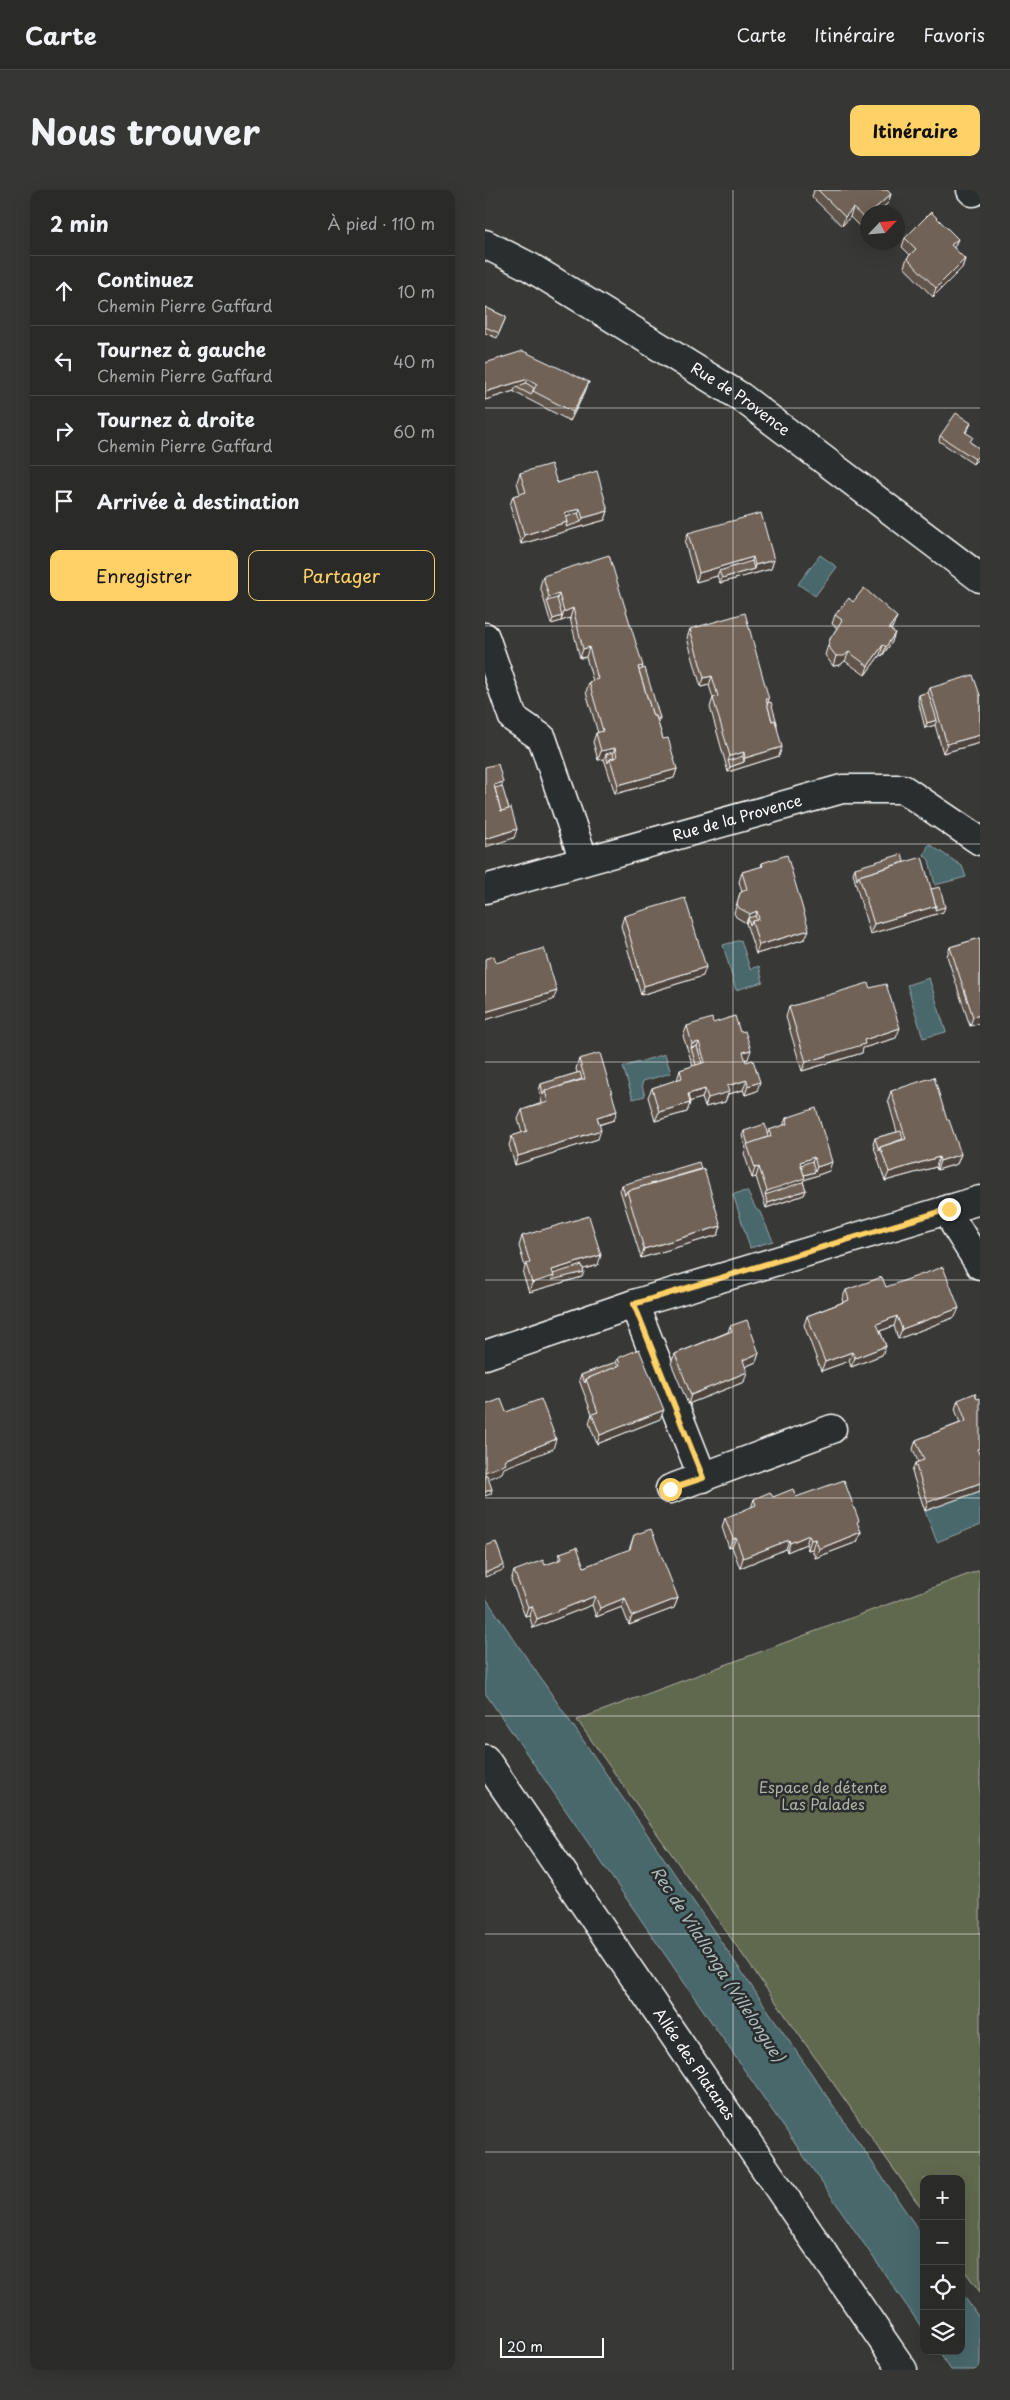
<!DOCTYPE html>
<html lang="fr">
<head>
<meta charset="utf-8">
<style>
	body { margin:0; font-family:"Playpen Sans",sans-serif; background:#363634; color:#f1f3f6 }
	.controls { position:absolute; right:15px; bottom:15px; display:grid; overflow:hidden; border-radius:10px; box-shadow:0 5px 20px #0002 }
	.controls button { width:45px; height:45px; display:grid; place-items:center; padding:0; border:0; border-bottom:1px solid #464645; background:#2a2a28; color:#f1f3f6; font:25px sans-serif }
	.compass { position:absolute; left:375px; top:15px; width:45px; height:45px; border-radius:50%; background:#2a2a28; box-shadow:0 5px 20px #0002; rotate:64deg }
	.scale { position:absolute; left:15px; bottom:12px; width:104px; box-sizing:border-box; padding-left:5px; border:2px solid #fff; border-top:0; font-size:14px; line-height:18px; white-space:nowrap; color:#fff; -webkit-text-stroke:4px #2a2d2e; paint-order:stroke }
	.stop { position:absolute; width:15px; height:15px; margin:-11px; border:4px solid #ffd166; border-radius:50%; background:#fff }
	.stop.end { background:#ffd166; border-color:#fff; box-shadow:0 1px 5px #0008 }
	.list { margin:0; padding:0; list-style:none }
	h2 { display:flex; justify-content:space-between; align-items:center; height:65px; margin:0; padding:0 20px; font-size:21px }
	h2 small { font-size:16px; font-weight:400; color:#a5a7a8 }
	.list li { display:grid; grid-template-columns:32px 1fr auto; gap:15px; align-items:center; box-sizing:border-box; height:70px; padding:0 20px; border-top:1px solid #464645 }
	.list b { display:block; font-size:19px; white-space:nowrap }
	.list p { margin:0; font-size:16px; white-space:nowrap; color:#a5a7a8 }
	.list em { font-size:16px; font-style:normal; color:#a5a7a8 }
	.actions { display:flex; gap:10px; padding:15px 20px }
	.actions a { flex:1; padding:11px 0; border:1px solid #ffd166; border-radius:10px; text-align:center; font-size:18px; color:#ffd166 }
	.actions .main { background:#ffd166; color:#111 }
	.icon { flex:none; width:28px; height:28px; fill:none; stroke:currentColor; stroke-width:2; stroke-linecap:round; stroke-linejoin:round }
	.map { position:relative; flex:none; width:495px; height:2180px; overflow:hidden; border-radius:10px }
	header { display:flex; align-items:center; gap:30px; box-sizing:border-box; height:70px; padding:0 25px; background:#2a2a28; border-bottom:1px solid #464645 }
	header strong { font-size:24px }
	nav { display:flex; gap:28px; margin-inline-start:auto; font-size:18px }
	.intro { display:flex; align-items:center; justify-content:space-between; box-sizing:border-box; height:120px; padding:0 30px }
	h1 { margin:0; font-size:35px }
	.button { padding:12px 22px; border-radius:10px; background:#ffd166; color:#111; font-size:18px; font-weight:700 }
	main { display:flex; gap:30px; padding:0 30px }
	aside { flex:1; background:#2a2a28; border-radius:10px; box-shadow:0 5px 20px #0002 }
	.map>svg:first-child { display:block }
	.green { fill:#61674d; stroke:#b0b3a6 }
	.water { fill:#49676c; stroke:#92a4a7 }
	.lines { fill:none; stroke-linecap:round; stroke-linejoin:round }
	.street-casing { stroke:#fff; stroke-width:31 }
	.secondary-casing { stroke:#fff; stroke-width:31 }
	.street { stroke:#2a2d2e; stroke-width:28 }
	.secondary { stroke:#2a2d2e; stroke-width:28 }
	.wall { fill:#60544b; stroke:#fff }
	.shaded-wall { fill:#4e453d; stroke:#fff }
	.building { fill:#706257; stroke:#fff }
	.route { stroke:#ffd166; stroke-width:6 }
	.grid { fill:none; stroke:#fff; stroke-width:1; stroke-opacity:0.55 }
	.labels { text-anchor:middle; stroke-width:5; stroke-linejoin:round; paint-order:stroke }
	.street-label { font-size:15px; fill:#fff; stroke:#2a2d2e }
	.park-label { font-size:15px; fill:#b0b3a6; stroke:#2a2d2e }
	.water-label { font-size:16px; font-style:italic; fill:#adbbbd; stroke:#2a2d2e }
</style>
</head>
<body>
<header>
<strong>Carte</strong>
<nav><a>Carte</a><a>Itinéraire</a><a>Favoris</a></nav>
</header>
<div class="intro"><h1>Nous trouver</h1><a class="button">Itinéraire</a></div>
<main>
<aside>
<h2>2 min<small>À pied · 110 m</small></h2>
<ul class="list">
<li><svg class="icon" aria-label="ahead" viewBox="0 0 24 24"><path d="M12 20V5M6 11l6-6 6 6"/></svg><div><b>Continuez</b><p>Chemin Pierre Gaffard</p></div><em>10 m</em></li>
<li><svg class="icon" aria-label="left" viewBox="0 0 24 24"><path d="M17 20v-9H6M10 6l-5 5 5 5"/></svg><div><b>Tournez à gauche</b><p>Chemin Pierre Gaffard</p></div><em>40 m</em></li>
<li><svg class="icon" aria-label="right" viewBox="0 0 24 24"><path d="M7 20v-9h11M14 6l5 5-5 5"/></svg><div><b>Tournez à droite</b><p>Chemin Pierre Gaffard</p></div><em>60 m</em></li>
<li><svg class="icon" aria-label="arrive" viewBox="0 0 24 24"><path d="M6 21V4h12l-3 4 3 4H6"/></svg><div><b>Arrivée à destination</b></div></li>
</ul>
<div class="actions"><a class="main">Enregistrer</a><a>Partager</a></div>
</aside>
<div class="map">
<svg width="495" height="2180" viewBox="0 0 495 2180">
	<rect width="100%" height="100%" fill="#383836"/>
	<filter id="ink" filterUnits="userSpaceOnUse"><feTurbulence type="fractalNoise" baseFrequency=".02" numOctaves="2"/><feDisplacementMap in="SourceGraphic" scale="10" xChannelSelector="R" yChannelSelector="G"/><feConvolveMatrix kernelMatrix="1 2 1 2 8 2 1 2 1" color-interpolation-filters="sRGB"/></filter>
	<g filter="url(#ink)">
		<path class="green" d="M495 1380V2102L476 2076V1989H439V2022L92 1530Z"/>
		<g class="water">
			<path d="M335 365 352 377 330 406 313 394Z"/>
			<path d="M444 654 477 676 481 687 450 695 444 670 439 665Z"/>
			<path d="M256 750 265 779 274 776 278 792 251 800 238 755Z"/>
			<path d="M444 788 461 842 438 848 422 795Z"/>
			<path d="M180 864 186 883 158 891 157 895 160 906 148 909 138 877Z"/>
			<path d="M262 1001 271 1019 275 1022 288 1051 265 1058 248 1004Z"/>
			<path d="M495 1301V1335L452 1352 440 1321Z"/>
			<path d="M0 1407 439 2048V2141L0 1503Z"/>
			<path d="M476 2102 495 2129V2180H466L453 2161H476Z"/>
		</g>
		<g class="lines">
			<defs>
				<g id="street">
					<path d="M486 0 488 2 490 0"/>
					<path d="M0 447 28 528 57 548 99 671"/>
					<path id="s1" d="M0 699 357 599H418L495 651"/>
					<path d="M463 1019 470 1035 495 1075"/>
					<path d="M149 1114 218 1288"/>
					<path d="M0 1165 149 1114 495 1010"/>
					<path d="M185 1299 347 1239"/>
					<path id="s2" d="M0 1569 418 2180"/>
				</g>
				<g id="secondary">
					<path id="s3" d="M0 54 45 77 256 207 495 388"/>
				</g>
			</defs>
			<use href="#street" class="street-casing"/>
			<use href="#secondary" class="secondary-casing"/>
			<use href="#street" class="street"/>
			<use href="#secondary" class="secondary"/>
		</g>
		<g class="wall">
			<path d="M329 0H333L406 4 403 13 376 38 365 27 357 36 327 7Z"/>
			<path d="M420 48 469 58 480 69 477 78 448 107 419 77 422 68 425 65 417 57Z"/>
			<path d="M0 117 21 127 12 148 0 143Z"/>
			<path d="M0 173 100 202 85 231 29 202V201L0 210Z"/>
			<path d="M486 233 484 238 481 242 486 253 495 259V267L488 274 454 251 455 246Z"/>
			<path d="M35 283 72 293 123 321 120 330 36 354 25 315 28 306 35 304 32 292Z"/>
			<path d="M203 343 289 370 286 379 235 393 232 386 211 392 200 353Z"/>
			<path d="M58 386 156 480 175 528 173 533 178 549 192 579 189 588 130 604 122 578 119 569 113 570 108 552 111 543H113L101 502 104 492 108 491 101 467 95 468 85 428 76 431 66 434 55 396Z"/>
			<path d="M350 425 408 436 406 440 407 452 397 466 395 465 380 485 360 471 355 475 348 476 340 465 345 449 352 438 347 434Z"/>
			<path d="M205 439 284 509 283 513 292 533V535L294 566 243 582 225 517 228 508 224 495 216 497 202 448Z"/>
			<path d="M445 498 495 505V554V553L458 563 450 535 440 538 433 510 434 505 443 502Z"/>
			<path d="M419 672 446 699 458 722 385 744 371 695 368 683 370 678Z"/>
			<path d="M277 673 320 749 271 764 261 733 251 727 249 723 255 703 257 702 254 692 257 682 276 677Z"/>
			<path d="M139 726 218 786 156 805 136 736Z"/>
			<path d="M495 748V833L485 836 462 766 465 757Z"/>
			<path d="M385 798 411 848 378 858 377 863 317 881 301 827 304 817Z"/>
			<path d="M228 833 263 869 260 870 272 901 260 905 258 900 243 904 240 912 220 917 217 908 205 911 202 922 170 931 163 907 167 898 192 890 195 880 208 876 198 846 202 836Z"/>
			<path d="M94 869 129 930 114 935 113 949 30 975 24 955 27 946 37 943 33 929 37 920 57 913 54 900 56 894 92 883 91 879Z"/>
			<path d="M406 901 476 964 472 974 452 980 451 977 400 991 388 954 390 948 412 942 403 910Z"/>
			<path d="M301 928 344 981 319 990 318 992 321 1000 319 1005 281 1018 271 987 267 988 259 963 261 959 257 946 259 941 282 945 284 940 298 936Z"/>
			<path d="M137 995 236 1036 233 1045 156 1068 135 1000Z"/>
			<path d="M37 1046 113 1075 98 1079 97 1087 44 1102 38 1084 40 1077 34 1056Z"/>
			<path d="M401 1097 470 1127 413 1149 409 1136 395 1141 401 1156 397 1165 366 1177 364 1171 336 1181 319 1135 322 1126 358 1112 357 1109 361 1100Z"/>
			<path d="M245 1136 274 1163 271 1172 260 1177 259 1192 203 1214 186 1173 190 1164 243 1142Z"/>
			<path d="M133 1168 175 1229 112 1254 104 1233 107 1224 94 1190 96 1185 131 1172Z"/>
			<path d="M492 1209 440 1321 427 1282 430 1273 433 1272 428 1259 431 1250 475 1233 470 1219 473 1210Z"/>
			<path d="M288 1307H311L373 1335 376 1342 372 1352 330 1368 327 1359 323 1360 321 1354 302 1362 301 1359 255 1378 247 1357 244 1358 237 1337 240 1328 266 1318 269 1309Z"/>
			<path d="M149 1345 193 1408 189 1418 144 1435 137 1417 111 1427 107 1415 48 1438 44 1425 40 1426 26 1390 29 1381 60 1375 73 1371 75 1363 99 1377 144 1360Z"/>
		</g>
		<g class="shaded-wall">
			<path d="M406 4 403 13 393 22H386Z"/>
			<path d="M368 18 365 27 357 36 360 27Z"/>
			<path d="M382 26V32L376 38 380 29Z"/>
			<path d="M473 49 469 58 466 55Z"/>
			<path d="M480 69 477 78 448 107 451 98Z"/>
			<path d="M43 189 39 198 31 197 29 201 0 210V202Z"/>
			<path d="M104 192 100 202 85 231 88 222Z"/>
			<path d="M495 264V267L488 274 490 269Z"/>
			<path d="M95 319 92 328 78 327 80 323Z"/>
			<path d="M123 321 120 330 36 354 39 345 82 332H96L98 328Z"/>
			<path d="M268 367 265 376 234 381 232 386 211 392 214 383Z"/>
			<path d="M289 370 286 379 235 393 237 388 269 379 270 375Z"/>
			<path d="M74 404 70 413 62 411 64 407Z"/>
			<path d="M88 418 85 428 76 431 79 422Z"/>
			<path d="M77 426 76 431 66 434 68 429Z"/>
			<path d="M412 427 408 436 400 447 404 438Z"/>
			<path d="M410 443 407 452 397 466 401 457Z"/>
			<path d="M398 455 395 465 380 485 383 476Z"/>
			<path d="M104 457 101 467 95 468 98 459Z"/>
			<path d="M364 462 360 471 355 475 348 476 351 466Z"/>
			<path d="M158 476 155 485 153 477Z"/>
			<path d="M227 486 224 495 216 497 219 488Z"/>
			<path d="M452 530 450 535 440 538 442 533Z"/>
			<path d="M495 545V553L458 563 462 554Z"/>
			<path d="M297 557 294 566 243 582 245 577 259 572 260 568Z"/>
			<path d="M130 558 126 567 121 564 119 569 113 570 116 561Z"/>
			<path d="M259 562 256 571H243L245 566Z"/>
			<path d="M192 579 189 588 130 604 133 595Z"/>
			<path d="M18 592 15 601 7 599 9 595Z"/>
			<path d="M32 639 29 648 0 657V649Z"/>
			<path d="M451 716 460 717 458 722 385 744 389 734Z"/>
			<path d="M272 721 269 731 263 728 261 733 265 724Z"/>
			<path d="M324 740 320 749 271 764 274 755Z"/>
			<path d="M221 777 218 786 156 805 159 796Z"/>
			<path d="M72 801 68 810 0 830V822Z"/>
			<path d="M495 825V833L485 836 488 827Z"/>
			<path d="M415 838 411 848 378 858 377 863 317 881 321 872 379 850Z"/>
			<path d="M214 852 210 861 206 858 207 854Z"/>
			<path d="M266 860 263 869 254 872 258 862Z"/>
			<path d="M262 890 258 900 243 904 240 912 220 917 223 908 242 896Z"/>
			<path d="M275 892 272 901 260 905 263 896Z"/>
			<path d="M220 899 217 908 200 913 203 904Z"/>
			<path d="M205 913 202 922 170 931 174 922Z"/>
			<path d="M132 921 129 930 109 936 112 927Z"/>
			<path d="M116 940 113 949 30 975 33 966Z"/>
			<path d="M476 964 472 974 452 980 455 971Z"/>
			<path d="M329 967 325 976H313L315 972Z"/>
			<path d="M454 967 451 977 400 991 404 982Z"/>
			<path d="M347 972 344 981 319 990 316 997 280 1005 282 1001 316 986 330 982 332 977Z"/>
			<path d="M274 977 271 987 267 988 270 978Z"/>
			<path d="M321 1000 319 1005 281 1018 283 1013Z"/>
			<path d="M236 1036 233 1045 156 1068 159 1059Z"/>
			<path d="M116 1065 113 1075 68 1088 99 1082 97 1087 44 1102 47 1093 67 1080Z"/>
			<path d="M474 1118 470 1127 413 1149 417 1139Z"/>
			<path d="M412 1126 409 1136 389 1143 392 1134Z"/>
			<path d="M401 1156 397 1165 366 1177 370 1168Z"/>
			<path d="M367 1162 364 1171 336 1181 340 1172Z"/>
			<path d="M274 1163 271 1172 255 1179 258 1170Z"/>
			<path d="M262 1182 259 1192 203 1214 206 1205Z"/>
			<path d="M179 1220 175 1229 112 1254 115 1245Z"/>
			<path d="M71 1249 68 1259 19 1278 17 1283 0 1290V1282L19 1270Z"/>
			<path d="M495 1293V1301L440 1321 443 1312Z"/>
			<path d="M7 1299 6 1304 0 1306V1302Z"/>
			<path d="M376 1342 372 1352 330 1368 334 1359Z"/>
			<path d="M324 1345 321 1354 302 1362 305 1353Z"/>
			<path d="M251 1348 247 1357 244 1358 248 1349Z"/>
			<path d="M330 1349 327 1359 323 1360 326 1350Z"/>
			<path d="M304 1350 301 1359 255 1378 258 1368Z"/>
			<path d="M19 1375 18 1380 0 1387V1383Z"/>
			<path d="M110 1406 107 1415 48 1438 52 1429Z"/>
			<path d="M140 1408 137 1417 111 1427 115 1418Z"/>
			<path d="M193 1408 189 1418 144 1435 147 1426Z"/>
			<path d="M47 1416 44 1425 40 1426 43 1417Z"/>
		</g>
		<g class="building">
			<path d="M333 0H402L406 4 386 22H382V26L380 29 368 18 360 27Z"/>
			<path d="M446 22 473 49 466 55 480 69 451 98 422 68 431 59 420 48Z"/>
			<path d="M0 117 21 127 14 143 0 137Z"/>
			<path d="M38 161 104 192 88 222 48 201 52 194 43 189 0 202V173Z"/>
			<path d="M41 193 49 198 46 205 31 197Z"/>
			<path d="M471 223 486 233 480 242 488 247 485 252 495 259V264L490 269 455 246Z"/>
			<path d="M66 274 72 293 112 281 123 321 98 328 95 319 80 323 82 332 39 345 28 306 41 302 35 283Z"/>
			<path d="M93 323 96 332 81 337 82 332 81 327Z"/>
			<path d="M276 323 289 370 270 375 268 367 214 383 203 343Z"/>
			<path d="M124 365 158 476 153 477 168 526H171L178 549 183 548 192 579 133 595 125 569 132 567 130 558 116 561 111 543 118 541 104 492 113 489 104 457 98 459 88 418 79 422 74 404 64 407 58 386Z"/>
			<path d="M267 371 269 379 237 388 234 381Z"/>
			<path d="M379 398 412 427 404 438 410 443 401 457 398 455 383 476 364 462 359 466H351L343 456 345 449 357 430 350 425 364 408 368 412Z"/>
			<path d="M72 408 77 426 68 429 62 411Z"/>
			<path d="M260 423 284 509H281L287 531 290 530 297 557 260 568 259 562 245 566 228 508 233 506 227 486 219 488 205 439Z"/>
			<path d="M160 478 175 528 172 529 171 526H168L154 480Z"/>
			<path d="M488 485 495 505V545L462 554 445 498Z"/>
			<path d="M443 502 452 530 442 533 434 505Z"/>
			<path d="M286 512 292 533 291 534 290 530 287 531 282 513Z"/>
			<path d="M128 562 129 568 125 569 123 573 121 564Z"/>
			<path d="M258 566 259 572 245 577 243 571Z"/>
			<path d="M13 574 18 592 9 595 16 621 26 618 32 639 0 649V577Z"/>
			<path d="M17 596 24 619 16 621 10 598Z"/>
			<path d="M417 664 419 672 374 686 372 690 370 678Z"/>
			<path d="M302 665 324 740 274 755 267 731 274 729 272 721 265 724 254 718 252 714 255 703 262 699 257 682 278 676 277 673Z"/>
			<path d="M437 667 451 716 389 734 374 686Z"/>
			<path d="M455 697 460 717 450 720 451 716 446 699Z"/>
			<path d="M200 708 221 777 159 796 139 726Z"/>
			<path d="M270 726 272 730 267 731 265 735 263 728Z"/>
			<path d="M495 748V825L488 827 465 757Z"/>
			<path d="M59 758 72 801 0 822V769L9 766 11 773Z"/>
			<path d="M383 793 385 798 401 794 415 838 379 850 380 854 321 872 304 817Z"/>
			<path d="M250 826 255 842 260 841 266 860 258 862 261 872 268 870 275 892 263 896 262 890 242 896 244 902 223 908 220 899 203 904 205 913 174 922 167 898 197 888 195 880 220 872 214 852 207 854 202 836 227 828 228 833Z"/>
			<path d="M212 856 217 873 211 875 206 858Z"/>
			<path d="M115 863 132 921 112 927 116 940 33 966 27 946 42 941 37 920 63 912 60 901 100 889 94 869Z"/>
			<path d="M95 882 97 889 60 901 58 905 56 894Z"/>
			<path d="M449 887 462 930H464L476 964 455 971 454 967 404 982 395 957 421 949 406 901Z"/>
			<path d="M331 918 347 972 332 977 329 967 315 972 320 988 282 1001 274 977 270 978 262 954 286 946 284 940 302 934 301 928Z"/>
			<path d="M280 934 283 947 263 954 259 941Z"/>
			<path d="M416 941 418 949 395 957 394 961 390 948Z"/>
			<path d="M327 971 330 982 319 985 316 975Z"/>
			<path d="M214 972 216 979 142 1001 140 1005 137 995Z"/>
			<path d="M219 979 236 1036 159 1059 142 1001Z"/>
			<path d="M318 992 321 1000 283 1013 280 1005Z"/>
			<path d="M104 1026 116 1065 67 1080 69 1086 47 1093 41 1074 45 1073 37 1046Z"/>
			<path d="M97 1075 99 1082 67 1090 69 1086 68 1084Z"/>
			<path d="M458 1077 474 1118 417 1139 412 1126 392 1134 401 1156 370 1168 367 1162 340 1172 322 1126 364 1110 361 1100 397 1087 401 1097Z"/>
			<path d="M262 1130 274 1163 258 1170 262 1182 206 1205 190 1164 247 1141 245 1136Z"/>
			<path d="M154 1159 179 1220 115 1245 107 1224 113 1222 101 1189 135 1175 133 1168Z"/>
			<path d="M131 1172 133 1176 101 1189 100 1193 96 1185Z"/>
			<path d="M490 1203 492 1209 495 1208V1258L492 1259 495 1266V1293L443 1312 430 1273 439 1270 431 1250 481 1231 473 1210Z"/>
			<path d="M16 1209 21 1222 56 1209 71 1249 19 1270 21 1274 0 1282V1223L1 1222 0 1215Z"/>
			<path d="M0 1285H2L7 1299 0 1302Z"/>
			<path d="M359 1290 374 1331 372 1332 376 1342 334 1359 330 1349 326 1350 324 1345 305 1353 304 1350 258 1368 251 1348 248 1349 240 1328 271 1315 269 1309 285 1302 288 1307 308 1299 311 1307Z"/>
			<path d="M166 1339 193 1408 147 1426 140 1408 115 1418 110 1406 52 1429 47 1416 43 1417 29 1381 58 1370 60 1375 77 1369 75 1363 92 1357 99 1377 145 1359 149 1345Z"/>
			<path d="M11 1352 19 1375 0 1383V1356Z"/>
		</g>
	</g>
	<g class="lines" filter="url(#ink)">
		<path class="route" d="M185 1299 218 1288 149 1114 464 1019"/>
	</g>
	<path class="grid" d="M248 0V2180M0 218H495M0 436H495M0 654H495M0 872H495M0 1090H495M0 1308H495M0 1526H495M0 1744H495M0 1962H495"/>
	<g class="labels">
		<g class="street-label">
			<text dy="5" stroke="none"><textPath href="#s3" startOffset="299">Rue de Provence</textPath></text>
			<text dy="5" stroke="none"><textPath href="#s1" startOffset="262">Rue de la Provence</textPath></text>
			<text dy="5" stroke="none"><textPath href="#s2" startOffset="370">Allée des Platanes</textPath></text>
		</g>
		<g class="park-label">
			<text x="338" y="1603">Espace de détente<tspan x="338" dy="17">Las Palades</tspan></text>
		</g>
		<g class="water-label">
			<text transform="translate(233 1774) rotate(57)" y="6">Rec de Vilallonga (Villelongue)</text>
		</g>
	</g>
</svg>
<div class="controls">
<button>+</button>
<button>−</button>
<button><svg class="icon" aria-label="locate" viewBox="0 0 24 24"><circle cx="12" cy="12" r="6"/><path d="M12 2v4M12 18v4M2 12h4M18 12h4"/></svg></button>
<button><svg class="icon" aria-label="layers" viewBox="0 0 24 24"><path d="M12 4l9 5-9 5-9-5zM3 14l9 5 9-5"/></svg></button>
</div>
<svg class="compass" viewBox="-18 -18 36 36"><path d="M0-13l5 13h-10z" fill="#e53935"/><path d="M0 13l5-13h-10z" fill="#a5a7a8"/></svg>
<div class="scale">20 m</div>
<div class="stop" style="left:185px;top:1299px"></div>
<div class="stop end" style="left:464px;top:1019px"></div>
</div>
</main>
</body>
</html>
